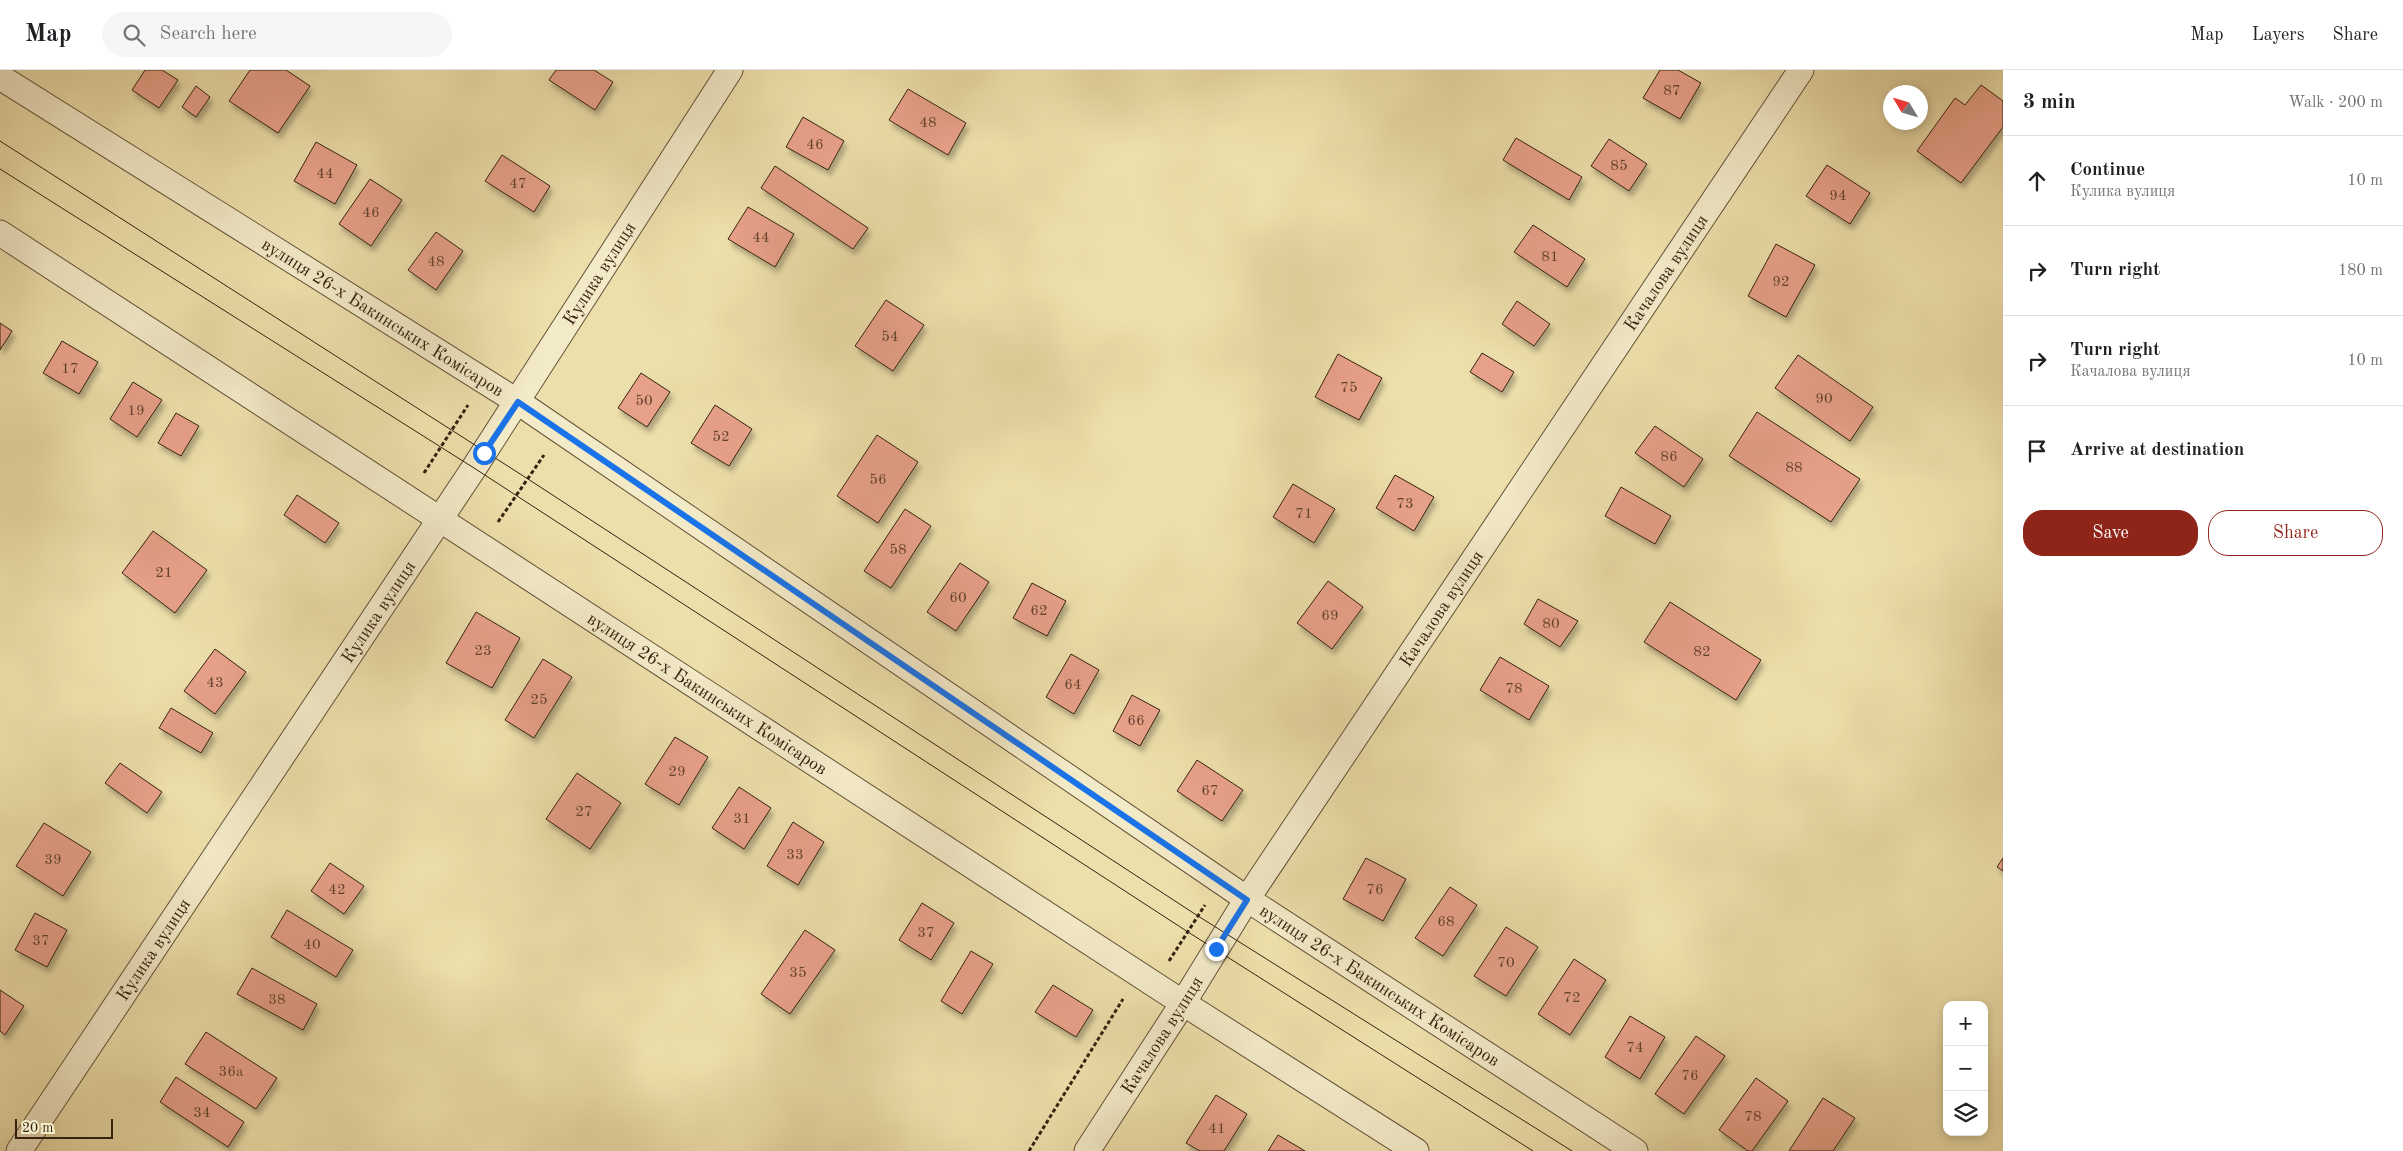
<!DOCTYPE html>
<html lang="en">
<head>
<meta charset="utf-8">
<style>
	body { margin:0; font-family:"Old Standard TT",serif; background:#f6f6f6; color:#202124 }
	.controls { position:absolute; right:15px; bottom:15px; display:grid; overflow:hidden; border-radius:10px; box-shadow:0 2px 8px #0003 }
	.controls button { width:45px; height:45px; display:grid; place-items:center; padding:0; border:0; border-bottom:1px solid #e0e0e0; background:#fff; color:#202124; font:25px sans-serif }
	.compass { position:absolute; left:1883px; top:15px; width:45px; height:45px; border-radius:50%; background:#fff; box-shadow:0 2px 8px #0003; rotate:308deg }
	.scale { position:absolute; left:15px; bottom:12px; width:98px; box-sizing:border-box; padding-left:5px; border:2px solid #352210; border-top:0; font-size:14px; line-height:18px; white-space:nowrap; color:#352210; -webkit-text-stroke:4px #f3eac8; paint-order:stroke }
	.stop { position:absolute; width:15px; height:15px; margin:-11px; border:4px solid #1a73e8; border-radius:50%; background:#fff }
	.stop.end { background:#1a73e8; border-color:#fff; box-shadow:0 1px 5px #0008 }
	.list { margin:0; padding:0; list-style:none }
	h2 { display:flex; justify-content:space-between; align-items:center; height:65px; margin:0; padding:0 20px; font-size:21px }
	h2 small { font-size:16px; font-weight:400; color:#757577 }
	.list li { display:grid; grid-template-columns:32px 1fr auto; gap:15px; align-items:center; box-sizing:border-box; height:90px; padding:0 20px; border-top:1px solid #e0e0e0 }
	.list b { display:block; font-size:19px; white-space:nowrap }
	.list p { margin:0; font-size:16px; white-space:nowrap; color:#757577 }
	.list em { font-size:16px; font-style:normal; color:#757577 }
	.actions { display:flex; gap:10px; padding:15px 20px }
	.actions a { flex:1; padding:11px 0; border:1px solid #8f2418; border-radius:20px; text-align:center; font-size:18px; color:#8f2418 }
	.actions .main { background:#8f2418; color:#fff }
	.icon { flex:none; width:28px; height:28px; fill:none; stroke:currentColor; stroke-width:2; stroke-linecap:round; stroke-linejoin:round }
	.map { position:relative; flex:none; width:2003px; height:1081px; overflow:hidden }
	header { display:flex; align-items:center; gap:30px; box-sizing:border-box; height:70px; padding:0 25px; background:#fff; border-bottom:1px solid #e0e0e0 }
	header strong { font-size:24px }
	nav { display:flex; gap:28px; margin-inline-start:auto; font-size:18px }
	.search { width:350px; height:45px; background:#f6f6f6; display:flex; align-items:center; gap:12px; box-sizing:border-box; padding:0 18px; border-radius:28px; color:#757577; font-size:19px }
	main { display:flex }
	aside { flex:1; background:#fff }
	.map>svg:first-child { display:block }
	.building { fill:#e8a189; stroke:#352210; filter:url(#shadow) }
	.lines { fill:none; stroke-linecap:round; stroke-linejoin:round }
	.street-casing { stroke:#635137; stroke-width:27 }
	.path { stroke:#352210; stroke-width:3; stroke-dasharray:4 2.5; stroke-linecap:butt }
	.street { stroke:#f3eac8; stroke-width:25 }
	.tram { stroke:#352210; stroke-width:1 }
	.route { stroke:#1a73e8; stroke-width:6 }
	.labels { text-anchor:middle; stroke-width:4.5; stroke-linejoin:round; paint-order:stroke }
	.number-label { font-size:15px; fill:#62422e }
	.street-label { font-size:18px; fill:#352210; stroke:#f3eac8 }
</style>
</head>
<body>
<header>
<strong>Map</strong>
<div class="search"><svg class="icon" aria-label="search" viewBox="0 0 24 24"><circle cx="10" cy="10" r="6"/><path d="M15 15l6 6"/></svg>Search here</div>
<nav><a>Map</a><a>Layers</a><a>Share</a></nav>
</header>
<main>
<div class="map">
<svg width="2003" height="1081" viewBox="0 0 2003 1081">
	<defs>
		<filter id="shadow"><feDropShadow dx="3" dy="5.5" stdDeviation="2.5" flood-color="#0004"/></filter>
	</defs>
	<rect width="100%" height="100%" fill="#eddfab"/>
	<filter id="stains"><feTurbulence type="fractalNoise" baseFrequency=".004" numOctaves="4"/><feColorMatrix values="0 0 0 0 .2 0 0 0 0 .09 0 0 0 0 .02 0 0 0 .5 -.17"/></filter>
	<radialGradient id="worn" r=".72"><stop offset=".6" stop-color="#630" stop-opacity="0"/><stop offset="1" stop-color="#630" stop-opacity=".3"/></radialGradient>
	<g class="building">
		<path d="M145 0H162L178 10 159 38 132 20Z"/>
		<path d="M250 0H286L310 16 278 63 229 31Z"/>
		<path d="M556 0H594L613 12 595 40 549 10Z"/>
		<path d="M1660 0H1678L1701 13 1680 49 1643 28Z"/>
		<path d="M1981 15 2003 31V57L1961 113 1917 81 1955 28 1965 35Z"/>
		<path d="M196 16 210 27 196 47 182 37Z"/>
		<path d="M908 19 966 53 948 85 889 50Z"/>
		<path d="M803 47 844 71 828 100 786 77Z"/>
		<path d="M1516 68 1582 107 1569 130 1503 90Z"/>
		<path d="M1609 69 1647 94 1629 121 1591 96Z"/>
		<path d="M316 72 357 95 335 134 294 111Z"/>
		<path d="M502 85 550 116 534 142 485 111Z"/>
		<path d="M1827 95 1870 123 1850 154 1806 126Z"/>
		<path d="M775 96 868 158 853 179 761 118Z"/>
		<path d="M370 109 402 130 371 176 339 154Z"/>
		<path d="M748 137 794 164 775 197 728 169Z"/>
		<path d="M1533 155 1585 189 1567 217 1514 182Z"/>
		<path d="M436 162 463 181 436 220 408 200Z"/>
		<path d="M1776 174 1815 195 1786 247 1748 226Z"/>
		<path d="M886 230 924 255 893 301 855 276Z"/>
		<path d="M1517 231 1550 254 1534 276 1502 254Z"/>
		<path d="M0 253 12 261 0 280Z"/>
		<path d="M62 271 98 292 79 324 43 303Z"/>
		<path d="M1482 283 1514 302 1502 322 1470 302Z"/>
		<path d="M1338 284 1382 308 1359 350 1315 327Z"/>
		<path d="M1798 285 1873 337 1850 371 1775 318Z"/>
		<path d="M641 303 670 322 647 357 618 338Z"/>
		<path d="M133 312 162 330 137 367 110 349Z"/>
		<path d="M715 335 752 359 729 396 691 373Z"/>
		<path d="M1757 342 1860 409 1831 452 1729 386Z"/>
		<path d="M176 343 199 356 181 386 158 373Z"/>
		<path d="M1655 356 1703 389 1684 417 1635 383Z"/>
		<path d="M877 365 918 392 878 453 837 426Z"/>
		<path d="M1395 405 1434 427 1414 461 1376 438Z"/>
		<path d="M1293 414 1335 439 1314 473 1273 447Z"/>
		<path d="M1621 417 1671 446 1655 474 1605 446Z"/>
		<path d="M297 425 339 453 325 473 284 445Z"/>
		<path d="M905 439 931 456 891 518 864 501Z"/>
		<path d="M153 461 207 500 175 543 122 503Z"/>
		<path d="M960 493 989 512 956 561 927 542Z"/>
		<path d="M1328 511 1363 537 1332 579 1297 553Z"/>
		<path d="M1032 513 1066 531 1047 566 1013 548Z"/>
		<path d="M1538 529 1578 551 1560 577 1524 554Z"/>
		<path d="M1670 532 1761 590 1736 630 1644 572Z"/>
		<path d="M476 542 520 568 492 618 446 593Z"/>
		<path d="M215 579 246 602 215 644 184 621Z"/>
		<path d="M1071 584 1099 600 1074 644 1046 627Z"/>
		<path d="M1500 587 1549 616 1529 650 1480 620Z"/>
		<path d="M543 589 572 607 534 668 505 650Z"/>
		<path d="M1132 625 1160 640 1140 676 1113 661Z"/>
		<path d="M171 638 213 663 201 683 159 658Z"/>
		<path d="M675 667 708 687 679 735 645 714Z"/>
		<path d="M1197 690 1243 720 1222 751 1177 721Z"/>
		<path d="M120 693 162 722 147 743 105 713Z"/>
		<path d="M577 703 621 733 590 779 546 749Z"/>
		<path d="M739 717 771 738 744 779 712 758Z"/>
		<path d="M793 752 824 772 798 815 767 796Z"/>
		<path d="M44 753 91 782 63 826 16 796Z"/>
		<path d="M1366 788 1406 809 1383 851 1343 829Z"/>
		<path d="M2003 788V801L1997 797Z"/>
		<path d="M330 793 364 816 344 844 311 821Z"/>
		<path d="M1450 817 1477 835 1443 886 1415 868Z"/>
		<path d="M922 833 954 853 931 890 899 870Z"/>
		<path d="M287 840 353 880 336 907 271 867Z"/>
		<path d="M35 843 67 860 47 897 15 880Z"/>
		<path d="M1506 857 1538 877 1506 926 1474 906Z"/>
		<path d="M805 860 835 880 790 944 761 924Z"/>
		<path d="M971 881 993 894 962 944 941 931Z"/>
		<path d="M1574 889 1606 910 1570 965 1538 944Z"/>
		<path d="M252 898 317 934 303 960 237 924Z"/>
		<path d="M1053 915 1093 940 1076 967 1035 942Z"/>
		<path d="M0 920 24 936 5 965 0 961Z"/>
		<path d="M1630 946 1665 967 1640 1009 1605 987Z"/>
		<path d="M206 962 277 1008 256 1039 185 994Z"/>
		<path d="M1696 966 1725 986 1684 1044 1655 1024Z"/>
		<path d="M176 1007 244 1052 228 1077 160 1032Z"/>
		<path d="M1756 1008 1788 1031 1752 1081H1748L1719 1060Z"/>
		<path d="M1216 1025 1247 1044 1224 1081H1200L1186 1073Z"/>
		<path d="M1823 1028 1855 1048 1833 1081H1789Z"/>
		<path d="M1278 1065 1305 1081H1268Z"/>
	</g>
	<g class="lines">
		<defs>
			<g id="street">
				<path id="s1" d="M0 7 518 332 1247 829 1635 1081"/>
				<path id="s2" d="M0 163 1183 933 1416 1081"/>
				<path id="s3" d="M19 1081 474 398 730 0"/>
				<path id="s4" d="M1087 1081 1183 933 1247 829 1801 0"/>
			</g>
		</defs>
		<use href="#street" class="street-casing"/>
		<g class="path">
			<path d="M424 403 468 335"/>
			<path d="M498 452 544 385"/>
			<path d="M1169 891 1205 835"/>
			<path d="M1029 1081 1123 929"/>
		</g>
		<use href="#street" class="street"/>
		<g class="tram">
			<path d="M0 71 528 409 1198 846 1572 1081"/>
			<path d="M0 99 474 398 1188 862 1533 1081"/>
		</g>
	</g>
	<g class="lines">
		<path class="route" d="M484 383 518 332 1247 830 1216 879"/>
	</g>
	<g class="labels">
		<g class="number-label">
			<text x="1672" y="25">87</text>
			<text x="928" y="57">48</text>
			<text x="815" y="79">46</text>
			<text x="1619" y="100">85</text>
			<text x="325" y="108">44</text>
			<text x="518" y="118">47</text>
			<text x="1838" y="130">94</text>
			<text x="371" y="147">46</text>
			<text x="761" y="172">44</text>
			<text x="1550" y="191">81</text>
			<text x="436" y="196">48</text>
			<text x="1781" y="216">92</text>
			<text x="890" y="271">54</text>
			<text x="70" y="303">17</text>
			<text x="1349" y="322">75</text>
			<text x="1824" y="333">90</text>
			<text x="644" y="335">50</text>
			<text x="136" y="345">19</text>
			<text x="721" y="371">52</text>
			<text x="1669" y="391">86</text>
			<text x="1794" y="402">88</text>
			<text x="878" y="414">56</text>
			<text x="1405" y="438">73</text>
			<text x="1304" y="448">71</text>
			<text x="898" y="484">58</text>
			<text x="164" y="507">21</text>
			<text x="958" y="532">60</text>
			<text x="1039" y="545">62</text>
			<text x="1330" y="550">69</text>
			<text x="1551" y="558">80</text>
			<text x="483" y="585">23</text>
			<text x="1702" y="586">82</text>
			<text x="215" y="617">43</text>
			<text x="1073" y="619">64</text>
			<text x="1514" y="623">78</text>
			<text x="539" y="634">25</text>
			<text x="1136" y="655">66</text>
			<text x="677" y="706">29</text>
			<text x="1210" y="725">67</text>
			<text x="584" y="746">27</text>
			<text x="742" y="753">31</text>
			<text x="795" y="789">33</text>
			<text x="53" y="794">39</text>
			<text x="337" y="824">42</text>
			<text x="1375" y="824">76</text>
			<text x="1446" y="856">68</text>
			<text x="926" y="867">37</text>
			<text x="41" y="875">37</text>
			<text x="312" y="879">40</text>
			<text x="1506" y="897">70</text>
			<text x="798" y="907">35</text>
			<text x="1572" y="932">72</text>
			<text x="277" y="934">38</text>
			<text x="1635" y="982">74</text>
			<text x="231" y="1006">36а</text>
			<text x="1690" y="1010">76</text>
			<text x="202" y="1047">34</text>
			<text x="1753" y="1051">78</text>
			<text x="1217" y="1063">41</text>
		</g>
		<g class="street-label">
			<text dy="6" stroke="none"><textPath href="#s4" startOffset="1052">Качалова вулиця</textPath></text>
			<text dy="6" stroke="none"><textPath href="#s3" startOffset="1052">Кулика вулиця</textPath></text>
			<text dy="6" stroke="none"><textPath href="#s1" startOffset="452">вулиця 26-х Бакинських Комісаров</textPath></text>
			<text dy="6" stroke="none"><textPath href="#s4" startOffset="648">Качалова вулиця</textPath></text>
			<text dy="6" stroke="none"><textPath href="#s3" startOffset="648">Кулика вулиця</textPath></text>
			<text dy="6" stroke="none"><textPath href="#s2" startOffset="844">вулиця 26-х Бакинських Комісаров</textPath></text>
			<text dy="6" stroke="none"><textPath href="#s3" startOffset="242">Кулика вулиця</textPath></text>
			<text dy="6" stroke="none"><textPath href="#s1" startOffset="1652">вулиця 26-х Бакинських Комісаров</textPath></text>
			<text dy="6" stroke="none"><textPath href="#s4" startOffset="138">Качалова вулиця</textPath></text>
		</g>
	</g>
	<rect width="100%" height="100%" filter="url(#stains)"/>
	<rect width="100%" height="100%" fill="url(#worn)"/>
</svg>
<div class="controls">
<button>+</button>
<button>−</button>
<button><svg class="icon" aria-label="layers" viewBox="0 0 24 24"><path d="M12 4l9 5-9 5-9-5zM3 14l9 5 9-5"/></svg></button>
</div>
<svg class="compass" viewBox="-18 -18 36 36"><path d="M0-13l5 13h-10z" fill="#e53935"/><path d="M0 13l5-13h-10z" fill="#757577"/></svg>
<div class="scale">20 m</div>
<div class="stop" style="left:484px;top:383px"></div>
<div class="stop end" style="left:1216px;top:879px"></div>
</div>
<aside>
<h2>3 min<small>Walk · 200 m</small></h2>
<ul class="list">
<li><svg class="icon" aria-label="ahead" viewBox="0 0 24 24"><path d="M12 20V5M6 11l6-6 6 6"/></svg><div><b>Continue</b><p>Кулика вулиця</p></div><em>10 m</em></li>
<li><svg class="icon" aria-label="right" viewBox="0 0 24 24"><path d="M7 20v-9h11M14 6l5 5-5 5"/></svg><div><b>Turn right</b></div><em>180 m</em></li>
<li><svg class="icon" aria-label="right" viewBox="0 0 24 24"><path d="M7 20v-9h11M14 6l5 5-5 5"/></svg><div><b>Turn right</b><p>Качалова вулиця</p></div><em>10 m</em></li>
<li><svg class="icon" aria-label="arrive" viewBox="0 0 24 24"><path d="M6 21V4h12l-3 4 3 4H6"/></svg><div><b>Arrive at destination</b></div></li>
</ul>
<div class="actions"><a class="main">Save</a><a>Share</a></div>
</aside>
</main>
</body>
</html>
